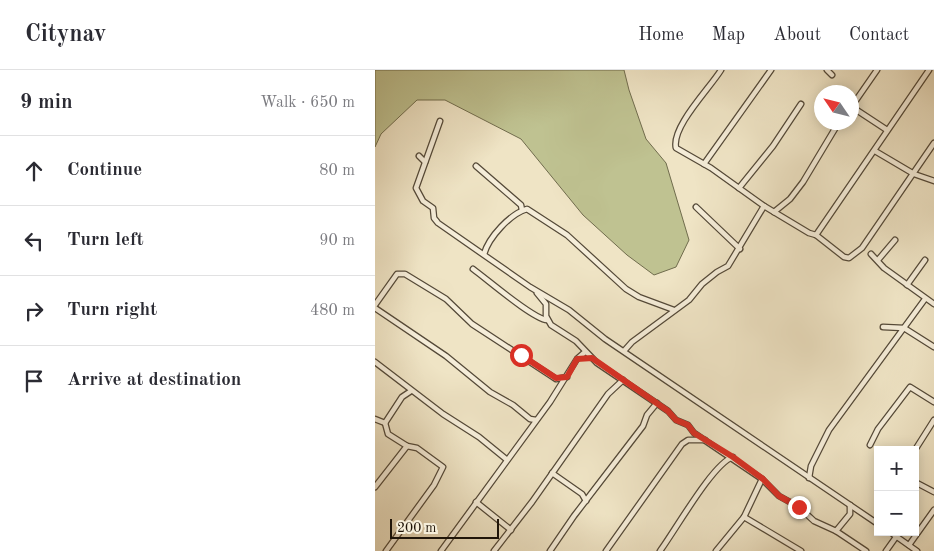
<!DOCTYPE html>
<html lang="en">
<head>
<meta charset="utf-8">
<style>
	body { margin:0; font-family:"Old Standard TT",serif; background:#f2f2f3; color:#2b2b33 }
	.controls { position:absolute; right:15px; bottom:15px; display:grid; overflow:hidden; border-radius:0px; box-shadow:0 2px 12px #0003 }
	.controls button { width:45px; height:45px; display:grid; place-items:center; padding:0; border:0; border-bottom:1px solid #e1e1e2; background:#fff; color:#2b2b33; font:25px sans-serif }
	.compass { position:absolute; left:439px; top:15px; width:45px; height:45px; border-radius:50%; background:#fff; box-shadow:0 2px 12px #0003; rotate:305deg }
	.scale { position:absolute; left:15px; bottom:12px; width:109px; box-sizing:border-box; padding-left:5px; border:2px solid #201509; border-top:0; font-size:14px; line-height:18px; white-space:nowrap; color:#201509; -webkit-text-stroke:4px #f5edd9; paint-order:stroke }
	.stop { position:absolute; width:15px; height:15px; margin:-11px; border:4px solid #d93025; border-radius:50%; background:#fff }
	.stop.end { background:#d93025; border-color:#fff; box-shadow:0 1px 5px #0008 }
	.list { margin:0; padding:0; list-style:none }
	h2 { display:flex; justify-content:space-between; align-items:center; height:65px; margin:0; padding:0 20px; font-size:21px }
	h2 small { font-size:16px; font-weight:400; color:#7c7c81 }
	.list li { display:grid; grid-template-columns:32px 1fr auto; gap:15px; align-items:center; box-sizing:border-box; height:70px; padding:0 20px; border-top:1px solid #e1e1e2 }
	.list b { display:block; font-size:19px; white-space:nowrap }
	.list em { font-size:16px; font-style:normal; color:#7c7c81 }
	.icon { flex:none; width:28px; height:28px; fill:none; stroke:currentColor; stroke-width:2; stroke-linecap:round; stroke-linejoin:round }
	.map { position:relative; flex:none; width:559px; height:481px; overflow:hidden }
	header { display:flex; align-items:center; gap:30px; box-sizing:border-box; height:70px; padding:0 25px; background:#fff; border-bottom:1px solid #e1e1e2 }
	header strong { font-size:24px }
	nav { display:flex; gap:28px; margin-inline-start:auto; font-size:18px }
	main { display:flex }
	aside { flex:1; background:#fff }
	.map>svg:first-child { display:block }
	.green { fill:#bfc291; stroke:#706c4d }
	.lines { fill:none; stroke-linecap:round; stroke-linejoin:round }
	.street-casing { stroke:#544938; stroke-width:7 }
	.street { stroke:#f5edd9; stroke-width:4.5 }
	.route { stroke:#d93025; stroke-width:6 }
</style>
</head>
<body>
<header>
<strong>Citynav</strong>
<nav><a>Home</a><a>Map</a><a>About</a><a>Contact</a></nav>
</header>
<main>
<aside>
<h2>9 min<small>Walk · 650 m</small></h2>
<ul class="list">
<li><svg class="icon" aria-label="ahead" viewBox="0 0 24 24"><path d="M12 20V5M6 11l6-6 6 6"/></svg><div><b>Continue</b></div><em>80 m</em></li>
<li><svg class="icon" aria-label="left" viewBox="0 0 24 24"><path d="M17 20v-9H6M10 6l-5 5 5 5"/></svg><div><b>Turn left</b></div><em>90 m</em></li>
<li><svg class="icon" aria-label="right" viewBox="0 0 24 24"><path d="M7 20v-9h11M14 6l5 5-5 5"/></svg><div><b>Turn right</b></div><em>480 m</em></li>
<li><svg class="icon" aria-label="arrive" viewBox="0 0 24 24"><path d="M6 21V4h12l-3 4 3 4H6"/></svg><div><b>Arrive at destination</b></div></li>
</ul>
</aside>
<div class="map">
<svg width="559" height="481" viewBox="0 0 559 481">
	<rect width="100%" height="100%" fill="#efe4c5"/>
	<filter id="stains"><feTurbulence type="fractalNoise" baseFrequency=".004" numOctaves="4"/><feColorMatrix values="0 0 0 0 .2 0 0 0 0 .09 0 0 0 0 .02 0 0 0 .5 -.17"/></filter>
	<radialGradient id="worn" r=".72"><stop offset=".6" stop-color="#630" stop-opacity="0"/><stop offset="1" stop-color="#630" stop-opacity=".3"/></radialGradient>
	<path class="green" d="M0 0H249L254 20 271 69 291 93 314 170 301 197 279 205 252 185 208 145 146 69 70 30H42L6 64 0 77Z"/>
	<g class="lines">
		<defs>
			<g id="street">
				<path d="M346 0C335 18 296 57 301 78L336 98 389 136 434 163 441 165 469 187 474 188 487 178 559 73"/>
				<path d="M452 0 457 5"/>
				<path d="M477 36 502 0"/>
				<path d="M477 37 512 60"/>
				<path d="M65 51 41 118 48 131 58 138 59 148 63 153 155 217 194 240 230 269 503 454"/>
				<path d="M500 81 539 104 559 111"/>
				<path d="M44 86 50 92"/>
				<path d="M329 94 396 0"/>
				<path d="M101 96 146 135 147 140"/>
				<path d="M364 118 398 76 426 34"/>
				<path d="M321 137 365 179"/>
				<path d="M399 142 415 129 428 112 464 52"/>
				<path d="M441 165 554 0"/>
				<path d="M109 184C114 167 135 144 152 139L192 165 251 219 264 227 299 240"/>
				<path d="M496 184 509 198 559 234"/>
				<path d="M503 190 520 170"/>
				<path d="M98 199C113 210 158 249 172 250"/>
				<path d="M532 215 550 190"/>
				<path d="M162 223 171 234V246L176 255 201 271 222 293 293 341 301 350 313 355 319 363 387 409 404 426 424 437 439 451 461 461 491 481"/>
				<path d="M0 235 22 204H30L71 229 97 254 175 305 181 309 192 307"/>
				<path d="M0 238 71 286 115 322 138 335 155 349 161 350"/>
				<path d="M508 257 529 258 559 277"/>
				<path d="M249 281 257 272 314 230 327 214 342 202 353 196 389 136"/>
				<path d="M0 292 68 344 104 367 131 389"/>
				<path d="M0 349 10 353"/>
				<path d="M10 353 13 364 32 376 42 378 68 397 59 415 11 481"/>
				<path d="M10 353 27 327 36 321"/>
				<path d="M495 375 503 359 535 317 559 332"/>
				<path d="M540 380 559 350"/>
				<path d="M177 403 207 424 211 431"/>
				<path d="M434 408 436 396 454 360 550 229"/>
				<path d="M540 412 559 422"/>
				<path d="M0 417 32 376"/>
				<path d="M101 432 136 460"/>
				<path d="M369 447 426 481"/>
				<path d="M461 461 475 444V435"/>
				<path d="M515 462 542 481"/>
				<path d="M534 475 559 440"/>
				<path d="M66 481 175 332 202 289 210 282"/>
				<path d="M119 481 157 432 233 324 248 310"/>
				<path d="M175 481 199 446 268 356 272 345 282 333"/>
				<path d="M231 481 307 374 313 370H330"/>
				<path d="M285 481C300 461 338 393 358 387"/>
				<path d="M341 481 369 447 387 409"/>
				<path d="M511 481 521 467"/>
			</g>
		</defs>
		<use href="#street" class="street-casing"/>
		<use href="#street" class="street"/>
	</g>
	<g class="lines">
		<path class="route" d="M146 285 181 308 192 307 202 289 217 288 293 341 301 350 313 355 319 363 358 387 388 409 404 426 424 437"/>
	</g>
	<rect width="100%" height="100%" filter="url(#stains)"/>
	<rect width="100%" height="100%" fill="url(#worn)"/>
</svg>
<div class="controls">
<button>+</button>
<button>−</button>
</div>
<svg class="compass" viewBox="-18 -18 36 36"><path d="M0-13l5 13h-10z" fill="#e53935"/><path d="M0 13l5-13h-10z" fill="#7c7c81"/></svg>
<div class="scale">200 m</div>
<div class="stop" style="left:146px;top:285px"></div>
<div class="stop end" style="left:424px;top:437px"></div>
</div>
</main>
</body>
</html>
